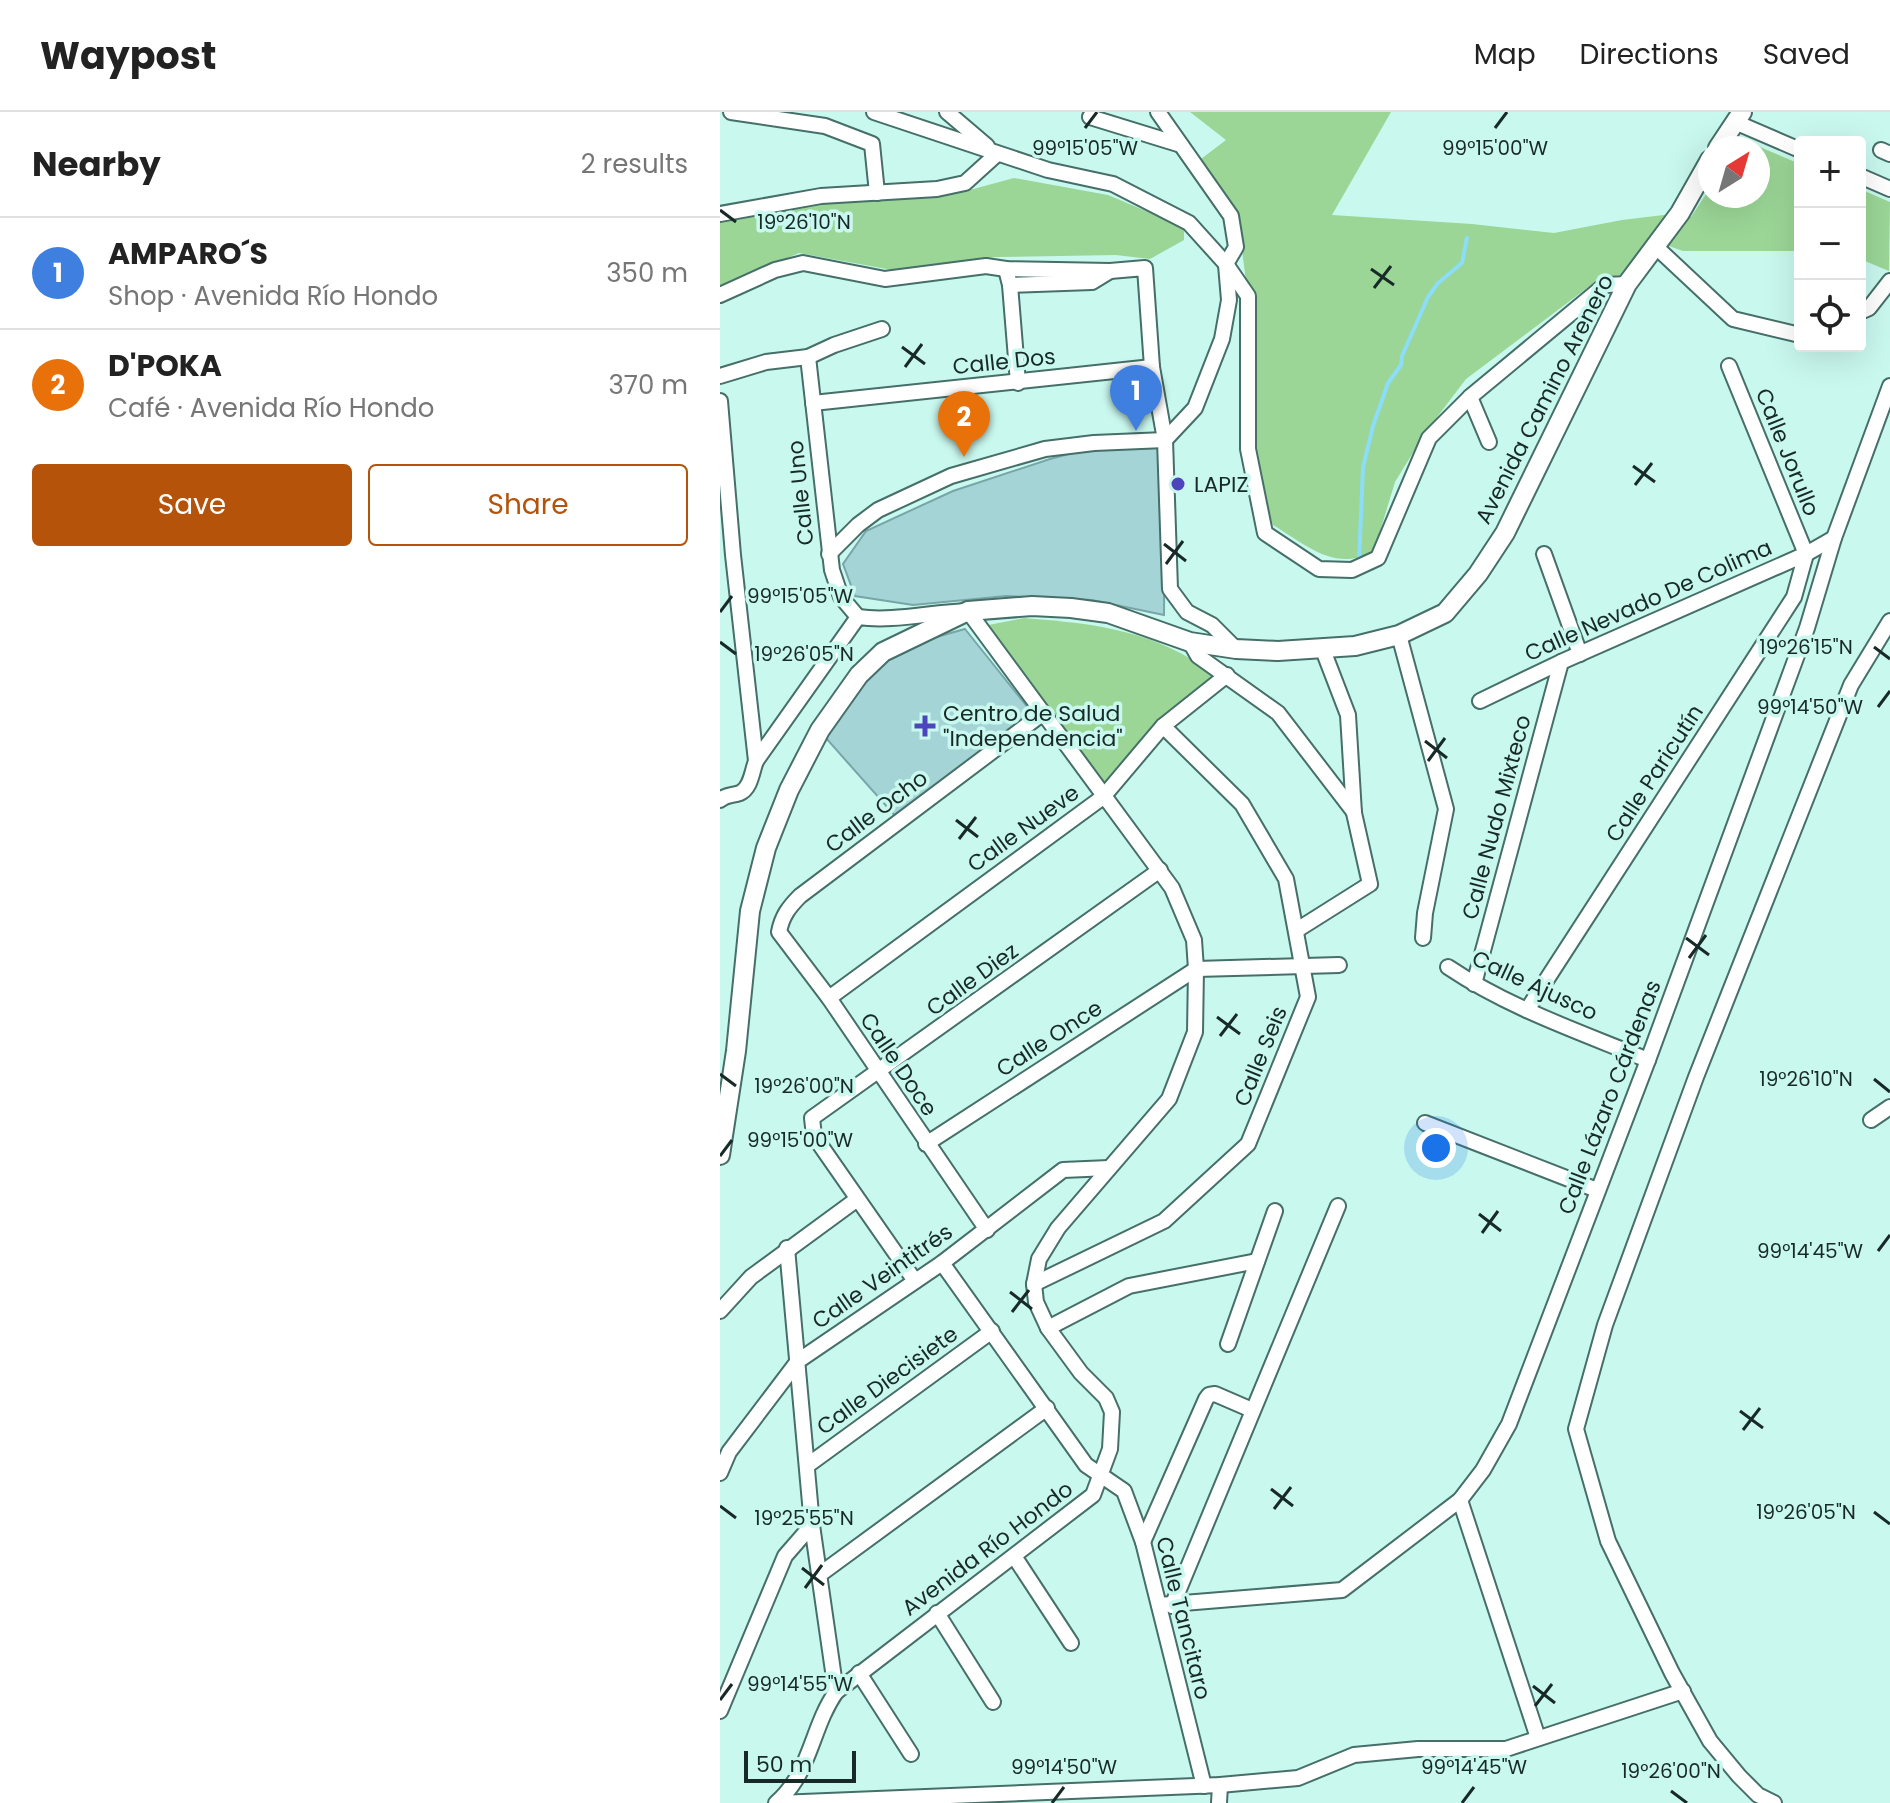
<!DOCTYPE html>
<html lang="en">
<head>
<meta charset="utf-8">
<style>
	body { margin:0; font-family:Poppins,sans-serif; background:#f2f2f2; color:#222 }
	.controls { position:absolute; right:24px; top:24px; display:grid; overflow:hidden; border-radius:8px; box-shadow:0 8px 32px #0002 }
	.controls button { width:72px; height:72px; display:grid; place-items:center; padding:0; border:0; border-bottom:2px solid #e0e0e0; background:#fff; color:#222; font:40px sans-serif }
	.compass { position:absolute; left:978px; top:24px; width:72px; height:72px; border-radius:50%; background:#fff; box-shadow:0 8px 32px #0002; rotate:37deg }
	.scale { position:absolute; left:24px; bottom:20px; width:112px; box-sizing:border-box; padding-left:8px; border:4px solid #182a27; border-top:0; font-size:22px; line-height:28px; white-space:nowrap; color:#182a27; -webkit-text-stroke:6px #c9f8ef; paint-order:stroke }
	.you { position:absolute; left:716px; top:1036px; width:28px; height:28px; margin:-20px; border:6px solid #fff; border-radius:50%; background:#1a73e8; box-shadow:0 0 0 12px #1a73e833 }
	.badge { display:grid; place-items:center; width:52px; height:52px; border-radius:50%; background:#b45309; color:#fff; font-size:26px; font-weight:700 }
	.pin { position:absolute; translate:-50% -66px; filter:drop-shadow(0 2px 4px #0008) }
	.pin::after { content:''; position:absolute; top:42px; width:28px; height:24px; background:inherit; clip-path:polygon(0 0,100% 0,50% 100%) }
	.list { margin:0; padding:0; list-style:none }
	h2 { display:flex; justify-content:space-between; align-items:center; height:104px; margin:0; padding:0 32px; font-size:34px }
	h2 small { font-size:26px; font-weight:400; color:#767676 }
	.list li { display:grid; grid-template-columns:52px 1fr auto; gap:24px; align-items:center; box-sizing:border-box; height:112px; padding:0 32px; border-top:2px solid #e0e0e0 }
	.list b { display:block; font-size:30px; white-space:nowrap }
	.list p { margin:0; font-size:26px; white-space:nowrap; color:#767676 }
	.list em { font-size:26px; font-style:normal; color:#767676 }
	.actions { display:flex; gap:16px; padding:24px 32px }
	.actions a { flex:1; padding:18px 0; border:2px solid #b45309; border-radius:8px; text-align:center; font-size:28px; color:#b45309 }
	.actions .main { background:#b45309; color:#fff }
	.icon { flex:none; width:44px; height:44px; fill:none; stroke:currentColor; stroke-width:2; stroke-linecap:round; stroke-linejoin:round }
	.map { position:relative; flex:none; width:1170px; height:1691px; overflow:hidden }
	header { display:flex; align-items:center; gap:48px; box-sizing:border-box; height:112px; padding:0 40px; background:#fff; border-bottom:2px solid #e0e0e0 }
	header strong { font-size:38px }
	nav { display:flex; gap:44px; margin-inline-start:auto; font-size:28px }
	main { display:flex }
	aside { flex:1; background:#fff }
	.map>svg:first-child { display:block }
	.green { fill:#9bd696 }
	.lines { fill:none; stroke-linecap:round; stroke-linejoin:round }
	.stream { stroke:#8cddf8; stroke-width:4 }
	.building { fill:#a5d4d7; stroke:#78a5a8; stroke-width:2 }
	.minor-casing { stroke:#456f68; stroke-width:18 }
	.major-casing { stroke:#456f68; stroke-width:22 }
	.minor { stroke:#fff; stroke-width:14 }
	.major { stroke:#fff; stroke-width:18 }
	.ticks { fill:none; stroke:#182a27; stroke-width:3 }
	.poi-dot { fill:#4d45bc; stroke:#c9f8ef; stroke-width:3 }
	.labels { text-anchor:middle; stroke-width:7; stroke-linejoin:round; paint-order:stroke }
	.street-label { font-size:22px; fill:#182a27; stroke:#c9f8ef }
	.poi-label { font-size:22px; fill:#182a27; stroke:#c9f8ef; text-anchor:start }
	.ticks-label { font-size:20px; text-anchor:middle; fill:#182a27; stroke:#c9f8ef; stroke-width:7; stroke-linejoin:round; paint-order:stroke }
</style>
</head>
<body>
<header>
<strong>Waypost</strong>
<nav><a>Map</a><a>Directions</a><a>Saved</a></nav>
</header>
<main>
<aside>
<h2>Nearby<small>2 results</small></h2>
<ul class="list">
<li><span class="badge" style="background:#3f7fe0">1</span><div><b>AMPARO´S</b><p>Shop · Avenida Río Hondo</p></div><em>350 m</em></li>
<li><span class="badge" style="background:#e8710a">2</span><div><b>D'POKA</b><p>Café · Avenida Río Hondo</p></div><em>370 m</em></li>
</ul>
<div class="actions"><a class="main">Save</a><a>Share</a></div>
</aside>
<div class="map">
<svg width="1170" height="1691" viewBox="0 0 1170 1691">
	<rect width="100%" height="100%" fill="#c9f8ef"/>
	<g class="green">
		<path d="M470 0H671L612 103 752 112 834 121 902 108 960 101 971 105 990 76V84H1038V36H1016L1021 27 1080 52V139H963L932 128 910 161 879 167 746 267 705 321 675 370 654 439C616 461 586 433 553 413L528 337V184L518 108 481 47 506 28Z"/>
		<path d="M294 66 388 83 464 115V128L430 147 396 143 276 145 172 158 79 141 0 175V109L32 100 103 90 246 79Z"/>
		<path d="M1140 77 1170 90 1169 159 1140 147Z"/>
		<path d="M304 506C379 512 433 518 496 563L382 676 258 515Z"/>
	</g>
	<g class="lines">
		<path class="stream" d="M639 448 643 355 653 314 668 271 681 253 682 244 708 185 718 171 742 151 747 126"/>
	</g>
	<g class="building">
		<path d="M445 328 444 503 372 488 286 484 193 493 135 484 123 452 146 419 233 379 330 347 364 338Z"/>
		<path d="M245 517 313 602 176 705 105 625 142 567 170 544 195 531Z"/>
	</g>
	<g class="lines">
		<defs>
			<g id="minor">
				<path d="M11 0 105 14 152 32 157 81"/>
				<path d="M154 0 328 58 393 72 469 111 506 152 528 184V337L545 421 599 457 632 458 658 446 709 326 750 285 885 173 907 172"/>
				<path d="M227 0 267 34"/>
				<path d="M438 0 511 104 516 135 506 152"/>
				<path d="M370 5 461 33"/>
				<path d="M1015 10 1080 38"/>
				<path d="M1161 38 1170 42"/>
				<path d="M1140 64 1170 77"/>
				<path d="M0 102 101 84 217 77 245 71 277 42"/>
				<path d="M935 134 1013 207 1080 223"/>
				<path d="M286 157 290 173 298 271"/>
				<path d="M290 173 372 170 390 159"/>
				<path d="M0 183 55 158 83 151 165 167 266 154 286 157 390 159 425 156 432 255 445 328 450 477 467 500 492 513 516 537"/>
				<path d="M1140 200 1149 196 1170 169"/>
				<path d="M88 245 112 458 121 485 138 505"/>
				<path d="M0 264 46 250 88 245 114 233 162 217"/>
				<path d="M750 285 769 330"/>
				<path d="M0 289 13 443 36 649C32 659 31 676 20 681 12 684 7 682 0 688"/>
				<path d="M93 291 432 255"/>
				<path d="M109 442 138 413 158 398 231 364 325 337 374 331 445 328 475 296 502 227 509 188 506 153"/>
				<path d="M824 442 860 542"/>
				<path d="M679 523 726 697 705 801 703 826"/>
				<path d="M470 530 478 544 558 601 634 700"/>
				<path d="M760 589 841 550 1086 442 1114 426"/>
				<path d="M36 649 138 505C174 510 211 500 248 499L452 776 474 828 476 857 475 920 449 987 338 1116 319 1147 314 1172 316 1190 328 1216 361 1261 386 1286 392 1300 390 1337 373 1383 116 1580C91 1616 91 1661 56 1691"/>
				<path d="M577 818 650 772 634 701 628 603 603 538"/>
				<path d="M728 855C789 896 860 920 928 948"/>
				<path d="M754 872 841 550"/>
				<path d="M109 886 383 685 443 614 507 563"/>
				<path d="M807 898 1074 485 1086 442 1009 254"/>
				<path d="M1151 1008 1170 995"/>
				<path d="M705 1011 877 1078"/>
				<path d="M206 1032 476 857 619 853"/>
				<path d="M267 1118 109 886 59 820C62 804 69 795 80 784L322 602"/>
				<path d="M67 1136 92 1413 116 1580"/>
				<path d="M222 1151 366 1353 404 1379 423 1430 484 1674"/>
				<path d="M195 1169 94 1024 92 1006 440 758"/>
				<path d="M314 1172 444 1109 528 1032 588 885 566 767 522 692 443 614"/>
				<path d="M0 1199 31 1165 136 1088"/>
				<path d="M328 1216 409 1174 537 1149"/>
				<path d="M508 1232 555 1099"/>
				<path d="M88 1353 272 1219"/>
				<path d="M0 1361 9 1340 78 1249 222 1151 343 1058 389 1056"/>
				<path d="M740 1388 818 1626"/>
				<path d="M423 1430 486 1287 489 1283 495 1282 532 1298"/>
				<path d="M294 1444 351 1531"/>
				<path d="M99 1463 327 1296"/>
				<path d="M439 1493 622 1478 740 1388 763 1358 789 1312 928 948 1087 516 1114 426 1170 274"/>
				<path d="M452 1494 618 1094"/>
				<path d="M217 1501 273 1590"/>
				<path d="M139 1561 191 1642"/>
				<path d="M0 1599 65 1444 92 1413"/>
				<path d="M58 1691 500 1673 578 1666 634 1643 698 1637H786L963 1579"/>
				<path d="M499 1691 500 1673"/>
				<path d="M1054 1691 1038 1683 1019 1664 990 1629 952 1561 888 1429 856 1317 885 1213 976 965 1131 573 1170 509"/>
			</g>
			<g id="major">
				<path d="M998 36 1022 0"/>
				<path d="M0 1043 16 939 30 799 46 736 69 678 100 618 139 563 163 540 248 499 312 494 351 496 388 501 470 530 516 537 558 539 635 534 679 523 725 501 758 462 785 421 907 172 960 101 990 48"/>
			</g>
		</defs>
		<use href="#minor" class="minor-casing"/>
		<use href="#major" class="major-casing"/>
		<use href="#minor" class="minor"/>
		<use href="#major" class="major"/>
	</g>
	<path class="ticks" d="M365 16 377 0M775 16 787 0M0 98 16 110M651 157 674 173M654 176 671 154M182 235 205 252M185 255 202 232M913 354 935 370M915 373 932 351M444 432 466 449M446 452 463 429M0 500 12 484M0 530 16 542M1154 535 1170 547M1158 595 1170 579M705 629 727 646M708 649 725 626M236 708 258 725M239 727 256 705M966 826 989 843M969 846 986 823M497 905 520 922M500 924 517 902M0 962 16 974M1154 967 1170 980M0 1044 12 1028M759 1102 781 1119M762 1121 778 1099M1158 1139 1170 1123M290 1180 312 1197M292 1200 309 1178M1020 1299 1043 1316M1023 1318 1040 1296M551 1377 573 1394M0 1394 16 1406M554 1397 571 1375M1154 1400 1170 1412M82 1456 104 1473M85 1476 102 1453M813 1574 835 1591M0 1588 12 1572M815 1594 832 1572M951 1679 967 1691M332 1691 344 1675M742 1691 754 1675"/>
	<g class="poi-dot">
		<circle cx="458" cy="372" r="8"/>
		<path d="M201 602h8v8h8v8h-8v8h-8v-8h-8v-8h8z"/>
	</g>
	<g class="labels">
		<g class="street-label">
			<text transform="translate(284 249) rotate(-6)" y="8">Calle Dos</text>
			<text transform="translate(824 287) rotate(-63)" y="8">Avenida Camino Arenero</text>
			<text transform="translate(1068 340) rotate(68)" y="8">Calle Jorullo</text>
			<text transform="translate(80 381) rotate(-96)" y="8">Calle Uno</text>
			<text transform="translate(928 488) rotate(-24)" y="8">Calle Nevado De Colima</text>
			<text transform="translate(934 661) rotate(-57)" y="8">Calle Paricutín</text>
			<text transform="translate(156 699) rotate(-37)" y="8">Calle Ocho</text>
			<text transform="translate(776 705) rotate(-75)" y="8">Calle Nudo Mixteco</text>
			<text transform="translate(303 716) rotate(-36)" y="8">Calle Nueve</text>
			<text transform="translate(252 867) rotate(-36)" y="8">Calle Diez</text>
			<text transform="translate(815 873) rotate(25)" y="8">Calle Ajusco</text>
			<text transform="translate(329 926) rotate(-33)" y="8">Calle Once</text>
			<text transform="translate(540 944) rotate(-68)" y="8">Calle Seis</text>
			<text transform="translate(179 952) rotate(56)" y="8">Calle Doce</text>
			<text transform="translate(889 985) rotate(-69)" y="8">Calle Lázaro Cárdenas</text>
			<text transform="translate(162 1164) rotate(-35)" y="8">Calle Veintitrés</text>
			<text transform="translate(167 1268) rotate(-36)" y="8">Calle Diecisiete</text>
			<text transform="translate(267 1436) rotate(-37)" y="8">Avenida Río Hondo</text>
			<text transform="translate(464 1506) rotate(76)" y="8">Calle Tancitaro</text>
		</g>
		<g class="poi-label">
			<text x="474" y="380">LAPIZ</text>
			<text x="223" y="609">Centro de Salud<tspan x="223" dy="25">"Independencia"</tspan></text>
		</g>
	</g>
	<g class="ticks-label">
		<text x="365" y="43">99°15'05"W</text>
		<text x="775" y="43">99°15'00"W</text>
		<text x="84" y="117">19°26'10"N</text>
		<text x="80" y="491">99°15'05"W</text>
		<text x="1086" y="542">19°26'15"N</text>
		<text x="84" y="549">19°26'05"N</text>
		<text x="1090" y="602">99°14'50"W</text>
		<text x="1086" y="974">19°26'10"N</text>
		<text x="84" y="981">19°26'00"N</text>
		<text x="80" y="1035">99°15'00"W</text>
		<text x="1090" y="1146">99°14'45"W</text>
		<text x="1086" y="1407">19°26'05"N</text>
		<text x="84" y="1413">19°25'55"N</text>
		<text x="80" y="1579">99°14'55"W</text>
		<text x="344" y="1662">99°14'50"W</text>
		<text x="754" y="1662">99°14'45"W</text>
		<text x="951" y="1666">19°26'00"N</text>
	</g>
</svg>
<div class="controls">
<button>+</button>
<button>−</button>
<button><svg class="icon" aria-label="locate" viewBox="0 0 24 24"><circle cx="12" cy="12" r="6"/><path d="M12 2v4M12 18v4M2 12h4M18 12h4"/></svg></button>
</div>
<svg class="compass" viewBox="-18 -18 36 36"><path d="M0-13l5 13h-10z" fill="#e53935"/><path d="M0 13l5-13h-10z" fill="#767676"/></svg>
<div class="scale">50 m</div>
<div class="you"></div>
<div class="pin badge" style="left:416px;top:319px;background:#3f7fe0">1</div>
<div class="pin badge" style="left:244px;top:345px;background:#e8710a">2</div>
</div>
</main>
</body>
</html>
